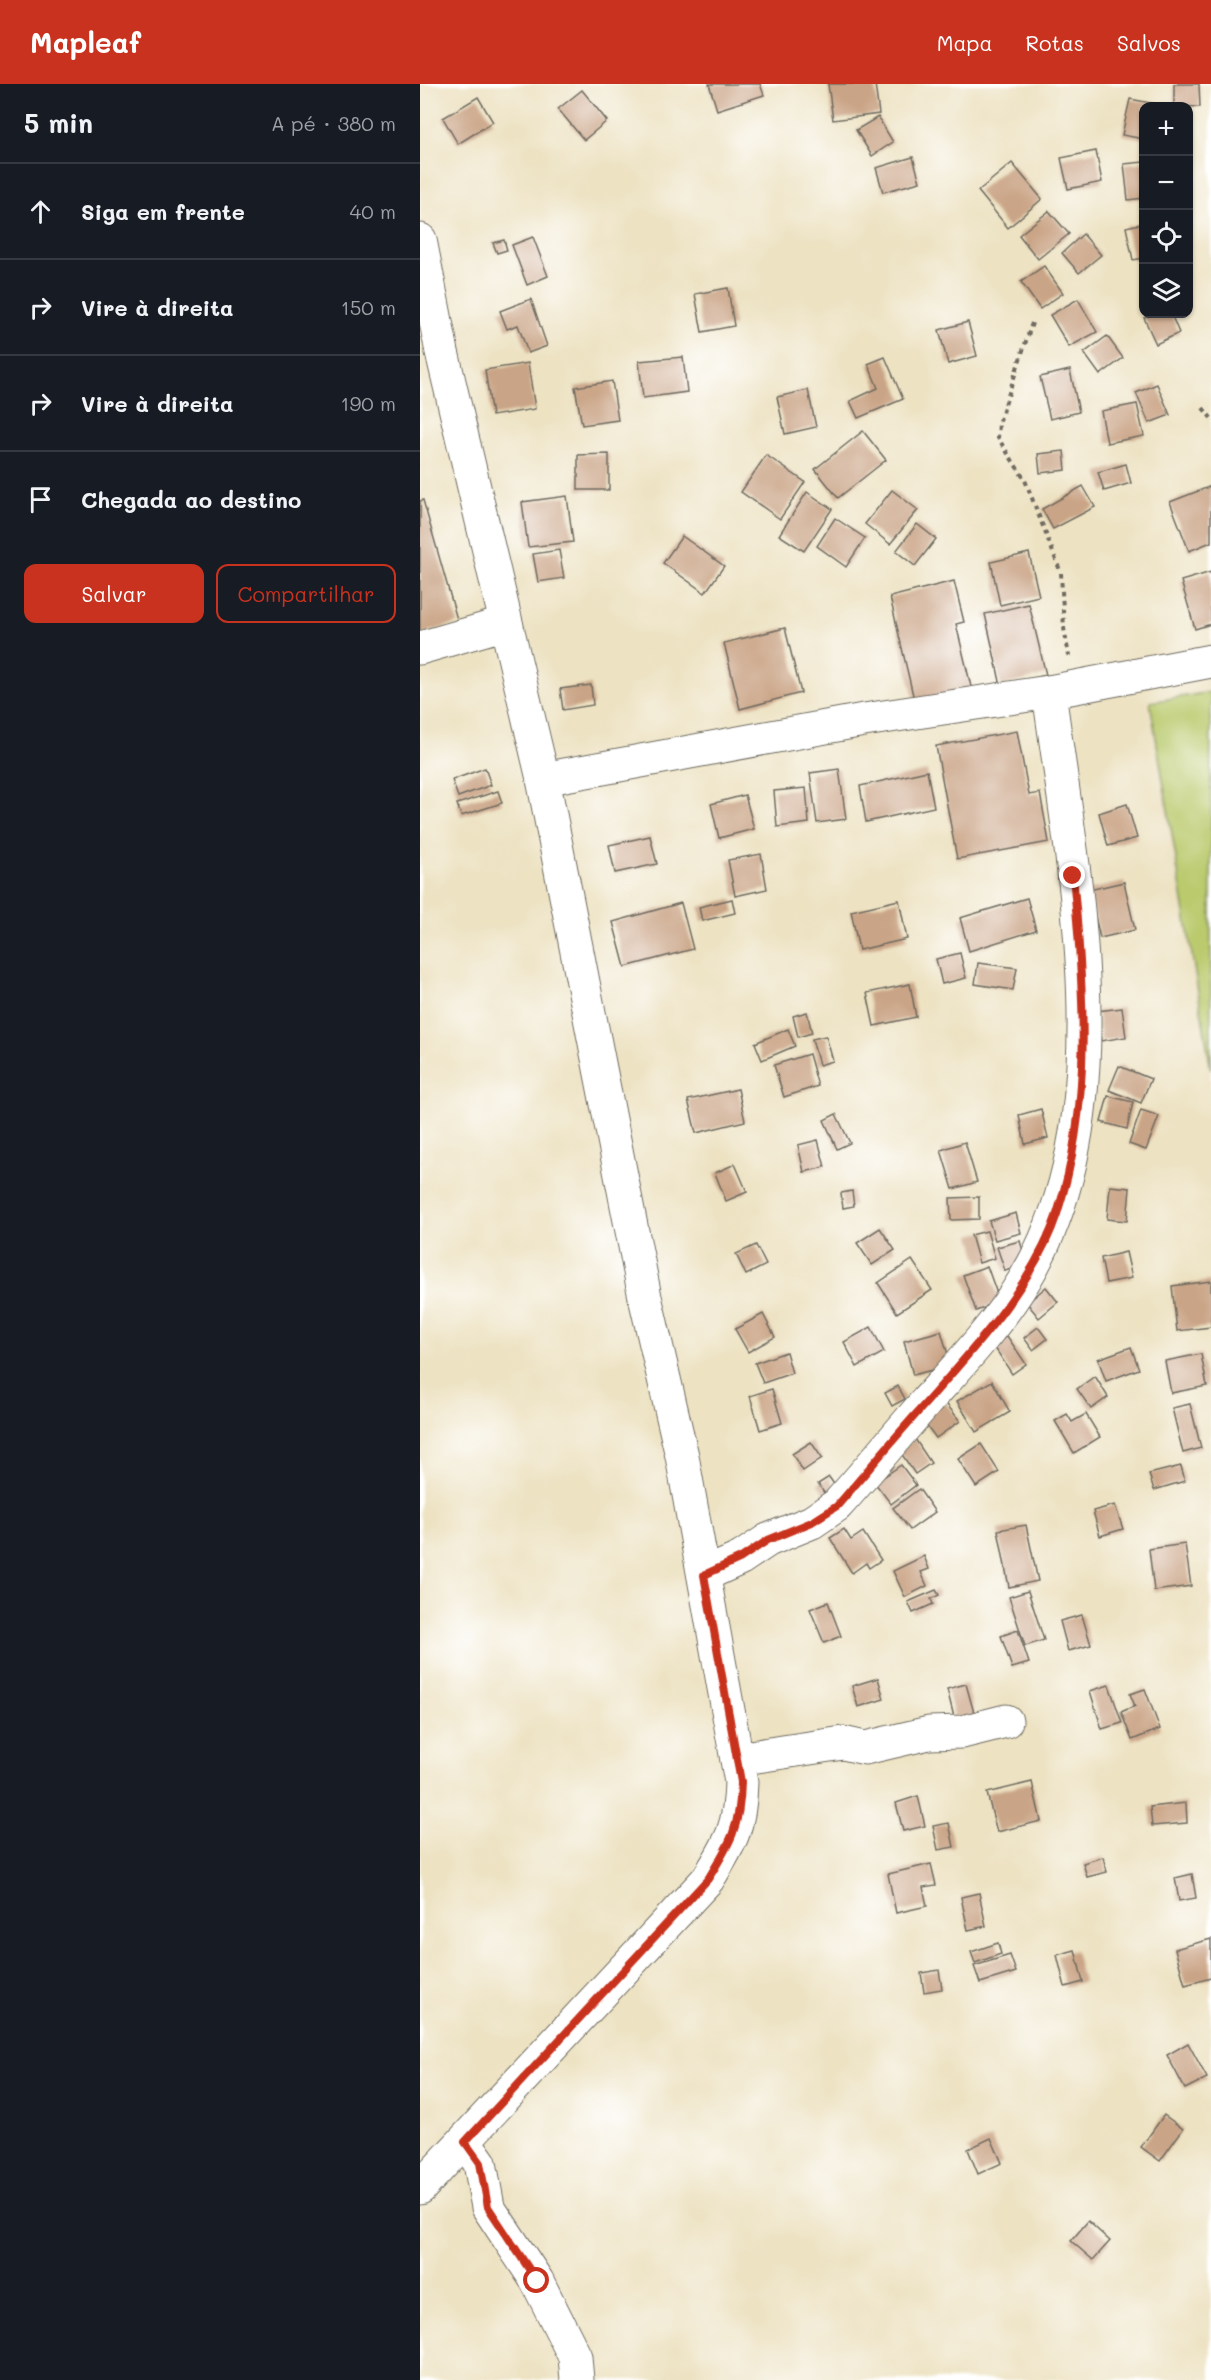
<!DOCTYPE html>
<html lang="pt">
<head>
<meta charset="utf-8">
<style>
	body { margin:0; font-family:Mali,sans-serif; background:#242831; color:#f1f3f6 }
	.controls { position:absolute; right:18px; top:18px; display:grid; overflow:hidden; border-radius:12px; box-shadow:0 2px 4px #0004 }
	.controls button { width:54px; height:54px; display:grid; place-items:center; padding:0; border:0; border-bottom:2px solid #363941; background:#171b24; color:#f1f3f6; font:30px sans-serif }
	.stop { position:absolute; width:18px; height:18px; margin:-14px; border:4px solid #c8321e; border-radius:50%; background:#fff }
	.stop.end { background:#c8321e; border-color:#fff; box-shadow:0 2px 6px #0008 }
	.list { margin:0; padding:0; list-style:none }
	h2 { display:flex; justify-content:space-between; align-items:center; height:78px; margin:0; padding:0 24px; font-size:26px }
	h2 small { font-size:20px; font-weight:400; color:#9ea1a6 }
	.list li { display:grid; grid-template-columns:39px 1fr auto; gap:18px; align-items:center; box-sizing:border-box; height:96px; padding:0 24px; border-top:2px solid #363941 }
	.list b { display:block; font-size:22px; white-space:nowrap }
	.list em { font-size:20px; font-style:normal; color:#9ea1a6 }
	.actions { display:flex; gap:12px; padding:18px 24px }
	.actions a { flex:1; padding:14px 0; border:2px solid #c8321e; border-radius:12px; text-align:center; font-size:21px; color:#c8321e }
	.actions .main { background:#c8321e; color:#fff }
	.icon { flex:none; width:33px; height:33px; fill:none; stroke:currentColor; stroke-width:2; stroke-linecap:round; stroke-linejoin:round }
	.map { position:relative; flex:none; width:791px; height:2296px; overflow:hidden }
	header { display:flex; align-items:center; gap:36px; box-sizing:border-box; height:84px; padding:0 30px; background:#c8321e; color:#fff }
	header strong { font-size:28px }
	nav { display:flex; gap:33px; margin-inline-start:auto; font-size:21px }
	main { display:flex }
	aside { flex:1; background:#171b24 }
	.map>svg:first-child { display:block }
	.garden { fill:#baca6d; stroke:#727a4c; stroke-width:1.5 }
	.building { fill:#caa486 }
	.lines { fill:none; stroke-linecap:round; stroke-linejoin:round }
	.street-casing { stroke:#6f6b60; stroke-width:35 }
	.path { stroke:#6f6b60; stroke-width:4; stroke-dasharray:4.5 4.5; stroke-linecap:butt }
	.street { stroke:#fff; stroke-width:33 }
	.route { stroke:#c8321e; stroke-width:8 }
</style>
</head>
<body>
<header>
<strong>Mapleaf</strong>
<nav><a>Mapa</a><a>Rotas</a><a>Salvos</a></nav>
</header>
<main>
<aside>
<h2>5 min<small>A pé · 380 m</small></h2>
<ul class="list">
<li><svg class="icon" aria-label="ahead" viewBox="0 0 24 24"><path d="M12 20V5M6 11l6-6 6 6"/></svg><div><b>Siga em frente</b></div><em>40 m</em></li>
<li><svg class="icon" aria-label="right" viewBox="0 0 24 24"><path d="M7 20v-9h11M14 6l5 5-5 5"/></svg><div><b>Vire à direita</b></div><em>150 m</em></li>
<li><svg class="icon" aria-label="right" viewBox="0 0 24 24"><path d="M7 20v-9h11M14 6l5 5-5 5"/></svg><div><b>Vire à direita</b></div><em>190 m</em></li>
<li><svg class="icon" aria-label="arrive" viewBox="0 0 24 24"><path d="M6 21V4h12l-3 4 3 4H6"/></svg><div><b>Chegada ao destino</b></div></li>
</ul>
<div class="actions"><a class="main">Salvar</a><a>Compartilhar</a></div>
</aside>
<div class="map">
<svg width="791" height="2296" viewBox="0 0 791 2296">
	<rect width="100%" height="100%" fill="#fff"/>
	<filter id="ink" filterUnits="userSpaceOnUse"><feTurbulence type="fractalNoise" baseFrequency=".0167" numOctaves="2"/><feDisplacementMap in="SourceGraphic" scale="12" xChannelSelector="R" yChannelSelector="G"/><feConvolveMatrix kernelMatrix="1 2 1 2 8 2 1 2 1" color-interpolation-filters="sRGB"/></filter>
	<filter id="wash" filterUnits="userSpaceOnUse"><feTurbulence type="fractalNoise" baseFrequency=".008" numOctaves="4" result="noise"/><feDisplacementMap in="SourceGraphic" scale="24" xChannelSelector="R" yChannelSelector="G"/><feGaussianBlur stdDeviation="1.35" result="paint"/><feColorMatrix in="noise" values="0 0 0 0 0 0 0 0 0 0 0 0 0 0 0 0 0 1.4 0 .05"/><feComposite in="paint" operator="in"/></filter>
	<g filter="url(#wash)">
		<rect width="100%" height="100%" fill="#ede2c2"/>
		<path class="garden" d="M791 608V986L730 618Z"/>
		<g id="blocks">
			<g class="building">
				<path d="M289 0H340L344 11 297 26Z"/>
				<path d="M408 0H455L459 30 413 36Z"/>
				<path d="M754 0H779L780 23 754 22Z"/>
				<path d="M162 6 187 37 164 56 138 25Z"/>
				<path d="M58 13 73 38 38 60 23 34Z"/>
				<path d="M710 15 741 21 724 22V55L702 51Z"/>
				<path d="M458 33 473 58 452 72 436 46Z"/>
				<path d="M676 67 682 98 648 105 641 74Z"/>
				<path d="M493 73 500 98 463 108 456 84Z"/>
				<path d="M724 78V114L708 116 704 80Z"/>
				<path d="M592 79 622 115 588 144 558 107Z"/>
				<path d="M629 127 649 150 618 175 599 151Z"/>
				<path d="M724 139V174L713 176 706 143Z"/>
				<path d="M663 150 681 171 659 189 642 169Z"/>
				<path d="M113 153 128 192 107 201 92 161Z"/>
				<path d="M84 156 87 166 77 169 73 159Z"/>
				<path d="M624 182 643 209 620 225 601 198Z"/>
				<path d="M308 204 314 242 282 248 275 210Z"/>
				<path d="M111 215 127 262 108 269 98 241 87 245 80 227Z"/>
				<path d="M658 215 677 248 649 263 630 231Z"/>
				<path d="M735 230H751L759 249 736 260 724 234Z"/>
				<path d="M548 238 557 272 528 280 519 246Z"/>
				<path d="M687 252 703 274 680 291 664 269Z"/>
				<path d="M263 273 267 308 223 314 219 277Z"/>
				<path d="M465 273 483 315 438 334 430 317 458 304 448 280Z"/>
				<path d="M108 279 115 325 72 332 65 286Z"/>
				<path d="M650 286 659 328 630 335 620 293Z"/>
				<path d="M192 297 198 336 162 341 155 303Z"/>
				<path d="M737 300 750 331 729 339 716 309Z"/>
				<path d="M388 306 396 343 365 350 357 313Z"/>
				<path d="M717 320 724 352 687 359 681 327Z"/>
				<path d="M443 347 466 376 418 414 395 385Z"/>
				<path d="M644 367 646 386 620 389 618 370Z"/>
				<path d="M189 370V406H158V371Z"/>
				<path d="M346 371 385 398 360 435 321 408Z"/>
				<path d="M706 380 711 399 684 407 678 388Z"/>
				<path d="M663 402 675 423 633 445 622 425Z"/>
				<path d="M791 402V458L769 467 750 418Z"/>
				<path d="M472 406 498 426 470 460 445 440Z"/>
				<path d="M387 408 412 425 384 467 359 451Z"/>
				<path d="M147 412 153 458 108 463 102 418Z"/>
				<path d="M3 416 38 539 0 550V417Z"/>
				<path d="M415 434 445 454 426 483 397 462Z"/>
				<path d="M497 440 516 455 495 482 476 467Z"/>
				<path d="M262 452 304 482 285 509 243 479Z"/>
				<path d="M139 466 144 494 118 498 113 470Z"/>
				<path d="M609 469 619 512 580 521 571 478Z"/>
				<path d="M791 488V540L775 545 761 497Z"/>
				<path d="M534 497 544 538 536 540 553 611 496 624 470 513Z"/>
				<path d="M609 520 626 591 581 602 565 530Z"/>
				<path d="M365 544 381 609 320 625 304 559Z"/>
				<path d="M171 601 173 621 143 626 140 605Z"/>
				<path d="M597 647 609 711 620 709 629 758 537 775 516 662Z"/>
				<path d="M65 684 71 701 38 713 32 696Z"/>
				<path d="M419 685 426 735 397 739 390 689Z"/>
				<path d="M507 687 514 723 446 738 440 702Z"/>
				<path d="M386 704 389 739 357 743 354 707Z"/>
				<path d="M78 707 82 719 41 732 37 720Z"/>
				<path d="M325 711 334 745 299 754 291 720Z"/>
				<path d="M707 720 717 754 688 762 679 729Z"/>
				<path d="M230 752 237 780 195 789 189 761Z"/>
				<path d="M341 770 347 805 315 812 308 776Z"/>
				<path d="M704 798 715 846 680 854 669 806Z"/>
				<path d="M607 814 616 846 549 867 540 834Z"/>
				<path d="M312 815 315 829 282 837 279 823Z"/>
				<path d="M479 816 487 855 439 866 431 827Z"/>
				<path d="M261 819 273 865 205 883 193 838Z"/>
				<path d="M540 869 546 894 522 900 516 875Z"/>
				<path d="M558 879 597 884 593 906 555 900Z"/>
				<path d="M490 900 496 933 454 942 447 909Z"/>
				<path d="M702 924 706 953 681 957 677 927Z"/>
				<path d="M387 928 392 949 378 953 373 932Z"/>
				<path d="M368 945 375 962 342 976 335 959Z"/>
				<path d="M406 952 413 977 399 981 392 955Z"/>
				<path d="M389 970 398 1002 364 1013 354 981Z"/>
				<path d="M699 982 731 995 721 1019 689 1006Z"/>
				<path d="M318 1005 325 1037 276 1049 268 1016Z"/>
				<path d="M688 1012 713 1018 707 1045 681 1038Z"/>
				<path d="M621 1025 628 1054 605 1060 599 1031Z"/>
				<path d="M721 1026 739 1032 726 1066 709 1060Z"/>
				<path d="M416 1030 430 1059 417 1065 404 1036Z"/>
				<path d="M398 1056 405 1083 384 1088 378 1061Z"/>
				<path d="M545 1058 557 1098 533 1105 521 1066Z"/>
				<path d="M315 1080 327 1108 306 1117 295 1089Z"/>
				<path d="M690 1102 710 1104 707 1137 687 1135Z"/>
				<path d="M432 1107 434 1122 423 1124 421 1109Z"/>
				<path d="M559 1113V1135L531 1136 530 1114Z"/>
				<path d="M596 1129 601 1149 575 1156 569 1137Z"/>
				<path d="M460 1144 475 1166 452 1181 437 1159Z"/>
				<path d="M567 1147 575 1174 559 1179 551 1151Z"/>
				<path d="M600 1157 607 1180 585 1187 577 1163Z"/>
				<path d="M336 1161 346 1181 326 1191 316 1170Z"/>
				<path d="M706 1168 712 1194 686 1199 681 1174Z"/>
				<path d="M492 1176 512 1206 477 1229 458 1199Z"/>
				<path d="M567 1182 580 1218 556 1227 543 1191Z"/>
				<path d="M791 1197V1243L757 1247 752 1202Z"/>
				<path d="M626 1203 638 1218 619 1234 607 1219Z"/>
				<path d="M343 1230 355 1253 328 1268 315 1245Z"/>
				<path d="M451 1243 464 1268 437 1283 424 1258Z"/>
				<path d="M618 1243 627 1255 613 1266 604 1254Z"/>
				<path d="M521 1247 531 1281 493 1291 484 1257Z"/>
				<path d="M587 1252 606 1280 592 1290 573 1261Z"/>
				<path d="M711 1263 719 1285 686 1297 678 1275Z"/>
				<path d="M366 1268 372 1289 343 1299 335 1279Z"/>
				<path d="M781 1270 787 1302 751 1309 745 1277Z"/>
				<path d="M675 1292 688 1313 671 1325 657 1305Z"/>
				<path d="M572 1297 590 1328 556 1348 537 1317Z"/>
				<path d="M478 1302 485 1315 472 1322 465 1309Z"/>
				<path d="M352 1305 362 1339 340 1346 330 1312Z"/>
				<path d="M524 1317 540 1337 516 1354 501 1334Z"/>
				<path d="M770 1320 781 1364 763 1369 752 1324Z"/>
				<path d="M647 1330 652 1338 666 1330 680 1353 654 1369 635 1337Z"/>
				<path d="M495 1355 511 1379 495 1390 479 1366Z"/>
				<path d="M391 1358 402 1374 383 1387 372 1370Z"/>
				<path d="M561 1360 579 1388 556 1403 538 1375Z"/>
				<path d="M481 1381 496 1401 471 1420 455 1399Z"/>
				<path d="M761 1382 765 1397 734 1406 729 1390Z"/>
				<path d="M409 1393 420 1409 409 1416 398 1400Z"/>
				<path d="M499 1405 515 1428 490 1446 473 1424Z"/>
				<path d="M695 1421 703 1445 680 1452 673 1427Z"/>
				<path d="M606 1441 618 1497 589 1503 578 1446Z"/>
				<path d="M424 1445 431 1456 443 1448 461 1476 449 1484 446 1479 432 1489 410 1454Z"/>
				<path d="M765 1460 771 1502 734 1507 729 1465Z"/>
				<path d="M504 1472 509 1485 501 1488 507 1502 485 1513 473 1487Z"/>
				<path d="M516 1506 519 1511 511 1515 513 1520 493 1529 488 1518Z"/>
				<path d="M608 1507 624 1556 605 1562 589 1513Z"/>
				<path d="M408 1518 421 1552 404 1559 390 1525Z"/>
				<path d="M662 1531 671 1561 648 1567 640 1537Z"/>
				<path d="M598 1546 609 1579 592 1584 581 1552Z"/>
				<path d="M458 1594 464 1615 438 1623 432 1602Z"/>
				<path d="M546 1600 556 1636 536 1641 527 1605Z"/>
				<path d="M689 1601 702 1639 682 1645 670 1607Z"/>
				<path d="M725 1605 740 1645 712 1656 701 1628 715 1622 710 1610Z"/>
				<path d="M612 1698 621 1737 577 1748 567 1709Z"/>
				<path d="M498 1712 505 1742 483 1747 476 1719Z"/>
				<path d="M766 1719 767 1739 732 1742 730 1723Z"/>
				<path d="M529 1739 534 1763 518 1766 513 1742Z"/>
				<path d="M683 1773 687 1788 667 1793 663 1779Z"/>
				<path d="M511 1780 516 1801 503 1803 507 1822 476 1829 468 1790Z"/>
				<path d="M772 1790 776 1814 759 1817 755 1794Z"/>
				<path d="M559 1809 566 1842 548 1846 541 1813Z"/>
				<path d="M791 1855V1894L765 1901 755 1865Z"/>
				<path d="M578 1859 581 1870 555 1879 551 1868Z"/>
				<path d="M655 1866 663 1898 645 1903 637 1871Z"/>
				<path d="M590 1871 596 1888 560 1899 554 1882Z"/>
				<path d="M519 1886 522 1905 504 1908 501 1889Z"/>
				<path d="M768 1959 787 1994 765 2005 747 1971Z"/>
				<path d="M744 2031 763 2045 740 2077 721 2063Z"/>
				<path d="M571 2054 582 2079 558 2090 548 2065Z"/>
				<path d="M668 2137 690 2157 673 2176 651 2157Z"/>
			</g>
		</g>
	</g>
	<g filter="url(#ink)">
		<use href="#blocks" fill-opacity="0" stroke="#6f6b60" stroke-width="1.5"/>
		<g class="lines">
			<defs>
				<g id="street">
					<path d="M0 156 22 268 123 695 225 1213 262 1372 321 1698C320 1743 311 1758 288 1795L0 2104"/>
					<path d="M0 564 86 539"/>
					<path d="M123 695 444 636 629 608 791 577"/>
					<path d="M284 1491 321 1474 348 1456 392 1438 417 1421C447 1388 476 1352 506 1318 541 1279 578 1240 605 1195 705 1029 653 789 629 608"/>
					<path d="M317 1675 423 1659 445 1664 509 1649 542 1648 586 1637"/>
					<path d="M45 2058 60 2079 68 2123 117 2197 155 2273 157 2296"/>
				</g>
			</defs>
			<use href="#street" class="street-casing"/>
			<g class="path">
				<path d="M612 239 579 339 578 354 605 396 641 489 644 544 649 572"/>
				<path d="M783 324 791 334"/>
			</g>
			<use href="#street" class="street"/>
		</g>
	</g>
	<g class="lines" filter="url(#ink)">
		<path class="route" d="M117 2197 68 2123 60 2079 45 2058 288 1795C311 1758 320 1743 321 1698L284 1491 321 1474 348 1456 392 1438 417 1422C444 1391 470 1359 497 1329 547 1272 613 1203 637 1130 673 1020 664 904 653 792"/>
	</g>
</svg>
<div class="controls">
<button>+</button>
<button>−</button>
<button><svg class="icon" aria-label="locate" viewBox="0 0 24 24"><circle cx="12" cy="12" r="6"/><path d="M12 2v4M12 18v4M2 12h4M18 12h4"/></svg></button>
<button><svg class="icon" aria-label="layers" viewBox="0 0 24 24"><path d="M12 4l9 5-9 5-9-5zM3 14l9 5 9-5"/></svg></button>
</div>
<div class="stop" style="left:117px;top:2197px"></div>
<div class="stop end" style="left:653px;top:792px"></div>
</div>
</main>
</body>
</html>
